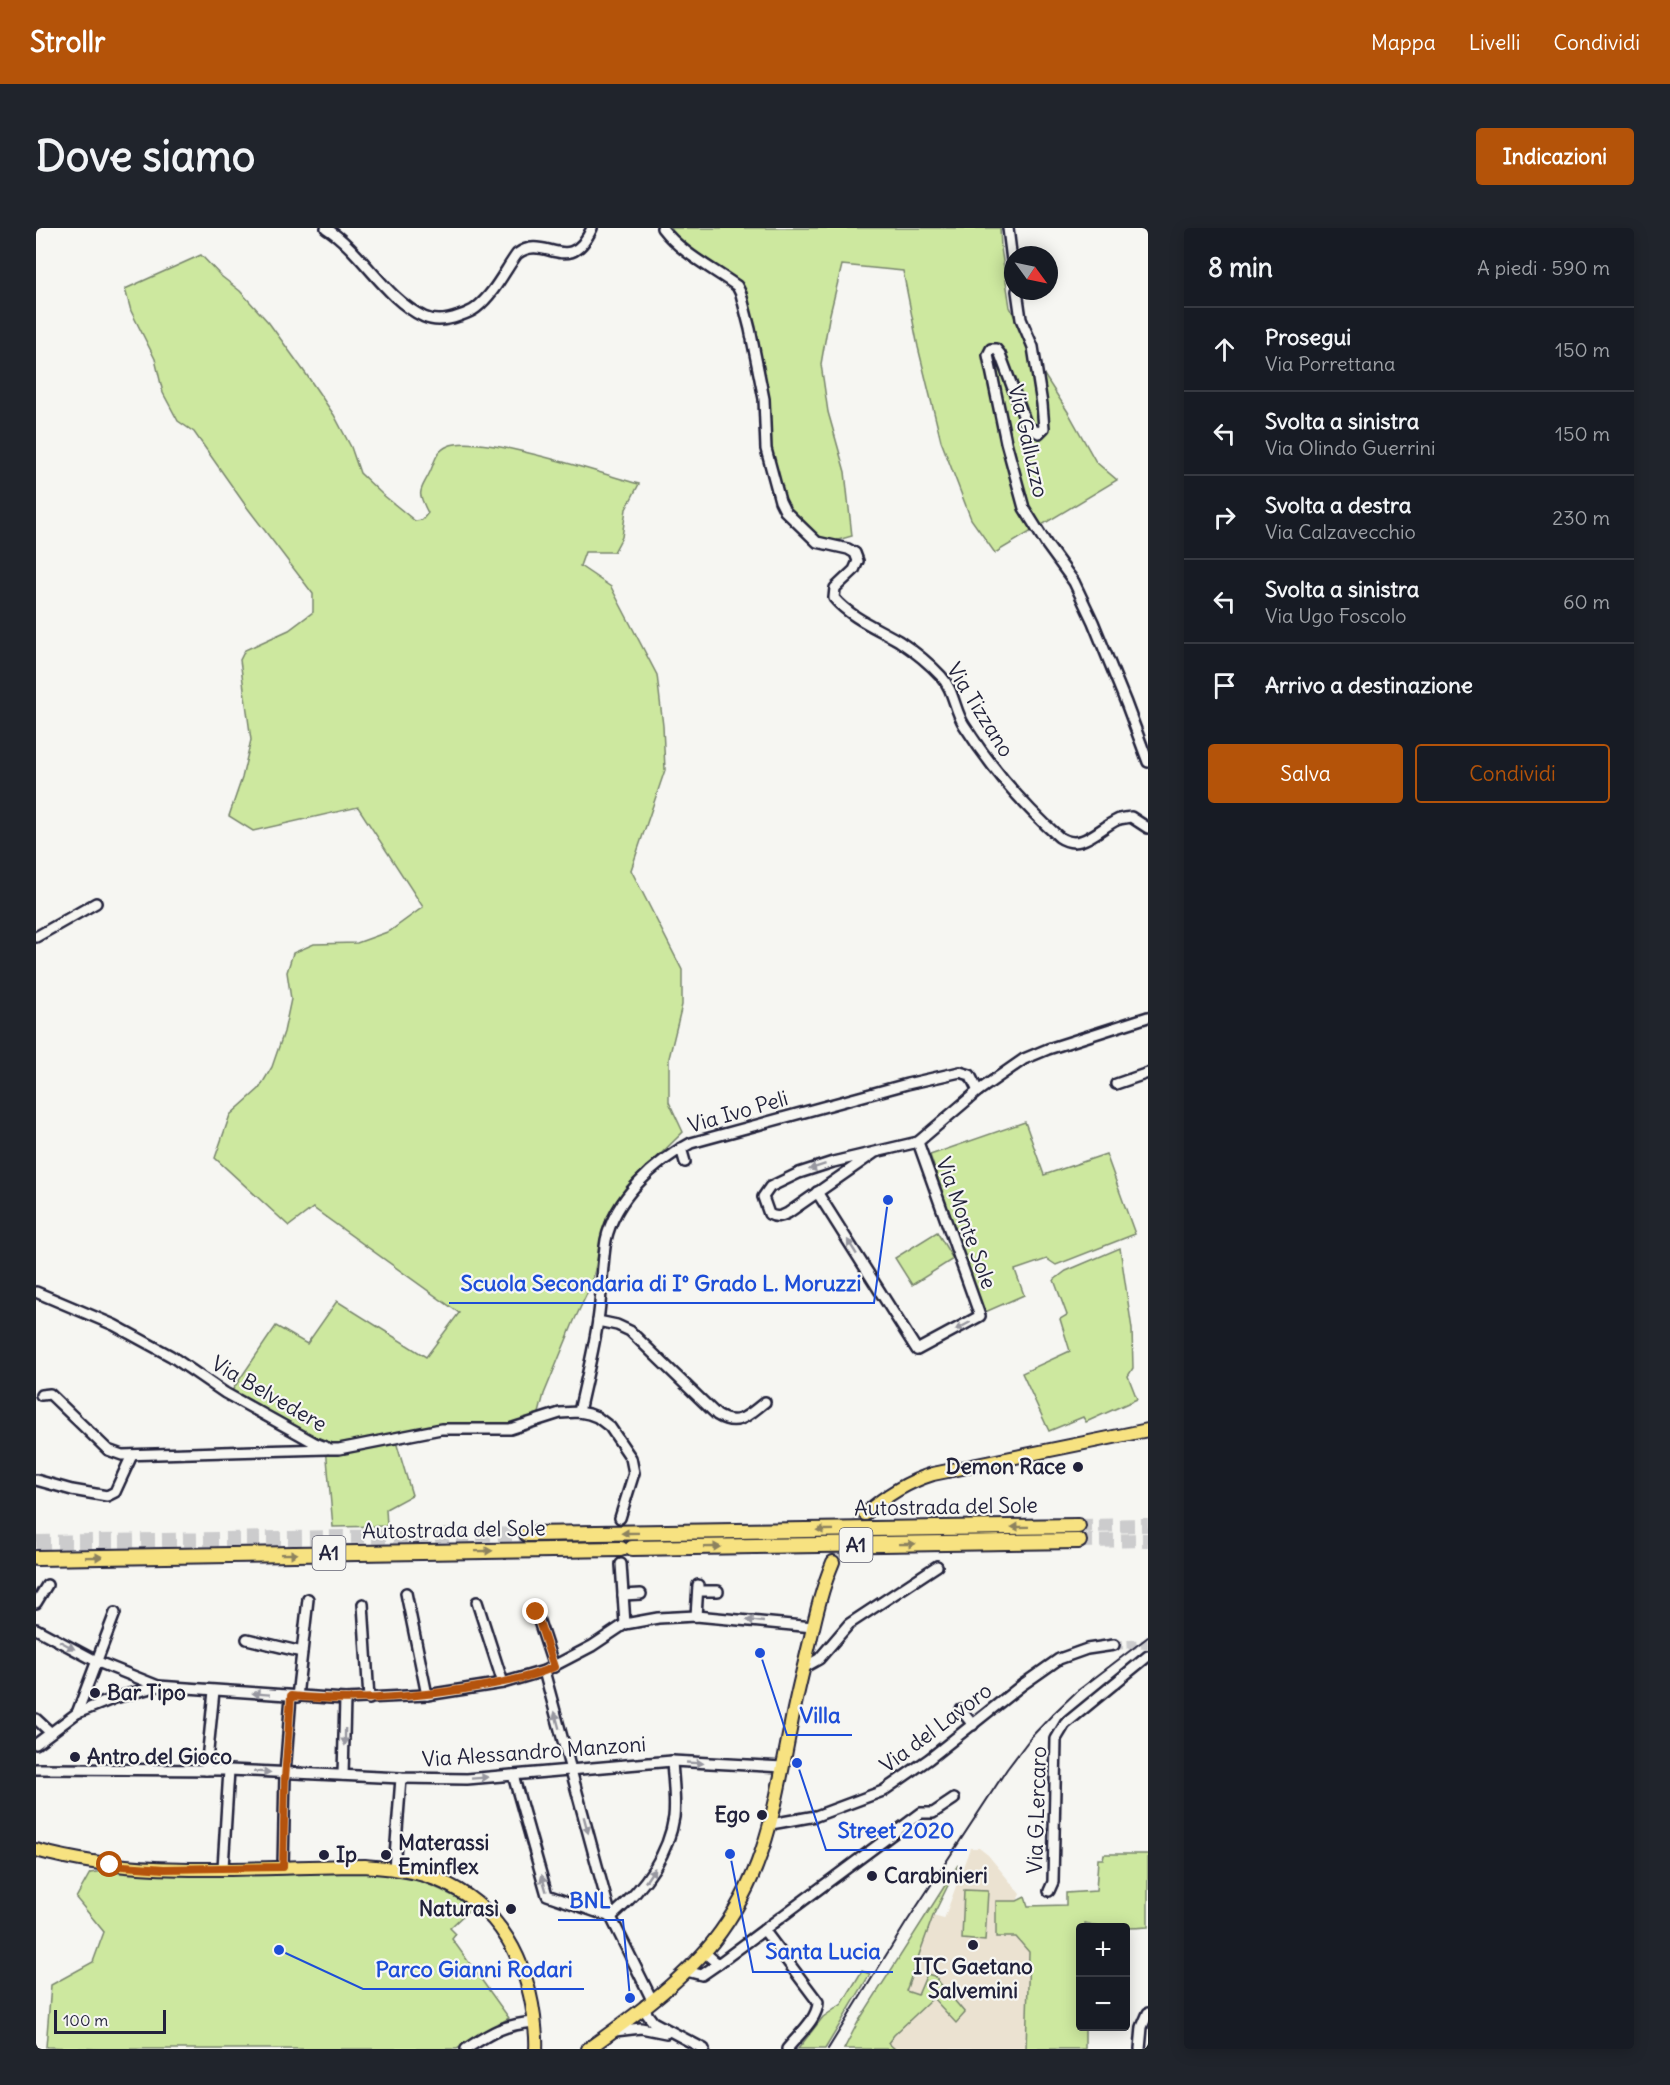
<!DOCTYPE html>
<html lang="it">
<head>
<meta charset="utf-8">
<style>
	body { margin:0; font-family:Delius,sans-serif; background:#20242c; color:#f1f3f6 }
	.controls { position:absolute; right:18px; bottom:18px; display:grid; overflow:hidden; border-radius:6px; box-shadow:0 3px 15px #0003 }
	.controls button { width:54px; height:54px; display:grid; place-items:center; padding:0; border:0; border-bottom:2px solid #363941; background:#171b24; color:#f1f3f6; font:30px sans-serif }
	.compass { position:absolute; left:968px; top:18px; width:54px; height:54px; border-radius:50%; background:#171b24; box-shadow:0 3px 15px #0003; rotate:123deg }
	.scale { position:absolute; left:18px; bottom:15px; width:112px; box-sizing:border-box; padding-left:6px; border:3px solid #22223b; border-top:0; font-size:16px; line-height:21px; white-space:nowrap; color:#22223b; -webkit-text-stroke:4px #f6f6f2; paint-order:stroke }
	.stop { position:absolute; width:18px; height:18px; margin:-14px; border:4px solid #b45309; border-radius:50%; background:#fff }
	.stop.end { background:#b45309; border-color:#fff; box-shadow:0 2px 6px #0008 }
	.list { margin:0; padding:0; list-style:none }
	h2 { display:flex; justify-content:space-between; align-items:center; height:78px; margin:0; padding:0 24px; font-size:26px }
	h2 small { font-size:20px; font-weight:400; color:#9ea1a6 }
	.list li { display:grid; grid-template-columns:39px 1fr auto; gap:18px; align-items:center; box-sizing:border-box; height:84px; padding:0 24px; border-top:2px solid #363941 }
	.list b { display:block; font-size:22px; white-space:nowrap }
	.list p { margin:0; font-size:20px; white-space:nowrap; color:#9ea1a6 }
	.list em { font-size:20px; font-style:normal; color:#9ea1a6 }
	.actions { display:flex; gap:12px; padding:18px 24px }
	.actions a { flex:1; padding:14px 0; border:2px solid #b45309; border-radius:6px; text-align:center; font-size:21px; color:#b45309 }
	.actions .main { background:#b45309; color:#fff }
	.icon { flex:none; width:33px; height:33px; fill:none; stroke:currentColor; stroke-width:2; stroke-linecap:round; stroke-linejoin:round }
	.map { position:relative; flex:none; width:1112px; height:1821px; overflow:hidden; border-radius:6px }
	header { display:flex; align-items:center; gap:36px; box-sizing:border-box; height:84px; padding:0 30px; background:#b45309; color:#fff }
	header strong { font-size:28px }
	nav { display:flex; gap:33px; margin-inline-start:auto; font-size:21px }
	.intro { display:flex; align-items:center; justify-content:space-between; box-sizing:border-box; height:144px; padding:0 36px }
	h1 { margin:0; font-size:42px }
	.button { padding:15px 27px; border-radius:6px; background:#b45309; color:#fff; font-size:21px; font-weight:700 }
	main { display:flex; gap:36px; padding:0 36px }
	aside { flex:1; background:#171b24; border-radius:6px; box-shadow:0 3px 15px #0003 }
	.map>svg:first-child { display:block }
	.built { fill:#ebe2d1 }
	.green { fill:#cde89f; stroke:#78856d; stroke-width:1.5 }
	.lines { fill:none; stroke-linecap:round; stroke-linejoin:round }
	.minor-tunnel { stroke:#cccccd; stroke-width:9; stroke-dasharray:9 4.5; stroke-linecap:butt }
	.major-tunnel { stroke:#cccccd; stroke-width:12; stroke-dasharray:12 6; stroke-linecap:butt }
	.highway-tunnel { stroke:#cccccd; stroke-width:14; stroke-dasharray:14 7; stroke-linecap:butt }
	.minor-casing { stroke:#22223b; stroke-width:14 }
	.major-casing { stroke:#22223b; stroke-width:16 }
	.highway-casing { stroke:#22223b; stroke-width:18 }
	.minor { stroke:#f6f6f2; stroke-width:9 }
	.major { stroke:#f7e281; stroke-width:12 }
	.highway { stroke:#f7e281; stroke-width:14 }
	.rail { stroke:#22223b; stroke-width:2 }
	.oneway { fill:#9797a0 }
	.oneway2 { fill:#8c825e }
	.route { stroke:#b45309; stroke-width:8 }
	.poi-dot { fill:#22223b; stroke:#f6f6f2; stroke-width:2 }
	.labels { text-anchor:middle; stroke-width:4.5; stroke-linejoin:round; paint-order:stroke }
	.shield { fill:#f6f6f2; stroke:#626272; stroke-width:1.5 }
	.shield-label { font-size:20px; font-weight:bold; fill:#22223b }
	.street-label { font-size:21px; fill:#22223b; stroke:#f6f6f2 }
	.poi-label { font-size:21px; font-weight:bold; fill:#22223b; stroke:#f6f6f2; text-anchor:start }
	.leader { fill:none; stroke:#1d4ed8; stroke-width:2 }
	.callout-dot { fill:#1d4ed8; stroke:#f6f6f2; stroke-width:2 }
	.callout-label { font-size:22px; text-anchor:middle; font-weight:bold; fill:#1d4ed8; stroke:#f6f6f2; stroke-width:4.5; stroke-linejoin:round; paint-order:stroke }
</style>
</head>
<body>
<header>
<strong>Strollr</strong>
<nav><a>Mappa</a><a>Livelli</a><a>Condividi</a></nav>
</header>
<div class="intro"><h1>Dove siamo</h1><a class="button">Indicazioni</a></div>
<main>
<div class="map">
<svg width="1112" height="1821" viewBox="0 0 1112 1821">
	<rect width="100%" height="100%" fill="#f6f6f2"/>
	<filter id="ink" filterUnits="userSpaceOnUse"><feTurbulence type="fractalNoise" baseFrequency=".0167" numOctaves="2"/><feDisplacementMap in="SourceGraphic" scale="12" xChannelSelector="R" yChannelSelector="G"/><feConvolveMatrix kernelMatrix="1 2 1 2 8 2 1 2 1" color-interpolation-filters="sRGB"/></filter>
	<g filter="url(#ink)">
		<path class="built" d="M934 1620H943L952 1627 984 1666 981 1673 980 1709 993 1724 990 1821H842L870 1763 897 1688 908 1691Z"/>
		<g class="green">
			<path d="M625 0H964L965 20 974 79 996 128 1032 184 1060 234 1081 252 959 325 935 291 905 213 882 119 867 43 806 37 793 90 785 136 792 184 809 244 816 308 795 314 772 306 744 272 703 61Z"/>
			<path d="M165 27 185 48 204 63 233 95 270 146 298 187 315 219 324 245 346 266 379 293 386 292 392 285C380 261 384 265 394 244 399 233 400 223 412 218 442 204 566 246 603 256L590 281 586 309 578 324H549L544 338 575 359 621 447 627 498 629 542 595 642 646 742V777L633 830V874L647 904 592 958 570 991 556 1055 538 1093 508 1166 501 1193 475 1201 358 1207 376 1267 350 1281 351 1298 297 1299 290 1219 193 1167 240 1098 271 1116 301 1073 390 1129 423 1085 277 980 253 998 179 930 194 887 223 861 236 839 248 804 255 771 251 744 257 725 278 716 321 715 354 703 387 679 322 579 217 603 193 588 206 550 215 512 204 432 209 422 253 402 277 384V366L210 278 158 204 142 193 127 165 119 131 95 83 89 61Z"/>
			<path d="M989 894 1008 947 1070 926 1099 1006 1020 1037 1011 1031 979 1042 988 1067 947 1085 894 927Z"/>
			<path d="M901 1004 917 1031 876 1057 859 1030Z"/>
			<path d="M1084 1020 1096 1101 1097 1140 1092 1148 1101 1171 1050 1194 1047 1189 1013 1203 986 1145 1034 1123 1024 1091 1031 1087 1018 1052 1030 1043Z"/>
			<path d="M1068 1626H1112V1699C1091 1701 1071 1701 1049 1695V1699L1044 1700V1798L1049 1799V1821H990L993 1724 980 1709H960V1673H981L989 1669 992 1678 1030 1677V1665L1060 1663 1062 1631H1067Z"/>
			<path d="M922 1637 897 1688 870 1763 882 1767 891 1746 898 1748 929 1785 920 1795 897 1770 858 1807 852 1815 859 1821H808L822 1794Z"/>
			<path d="M69 1643 351 1645C382 1650 409 1662 436 1679L414 1700 420 1706 416 1711 473 1790 421 1821H66L10 1819 15 1757 57 1734 68 1704 40 1670 54 1645Z"/>
			<path d="M928 1662 952 1663 949 1713 926 1711Z"/>
			<path d="M826 1743 834 1746 789 1821H762L787 1789 806 1776Z"/>
		</g>
		<g class="lines">
			<g class="minor-tunnel">
				<path d="M584 1290 585 1336"/>
				<path d="M1078 1417 1112 1416"/>
			</g>
			<path class="major-tunnel" d="M797 1334 811 1311 829 1286"/>
			<g class="highway-tunnel">
				<path d="M1042 1298 1112 1297"/>
				<path d="M1043 1313 1112 1312"/>
				<path d="M0 1314 491 1306"/>
			</g>
			<defs>
				<g id="minor">
					<path d="M290 0C327 24 348 70 388 89 399 94 412 92 423 88 429 86 435 84 440 80 458 66 468 44 481 26 509 4 533 51 556 0"/>
					<path d="M626 0C645 25 676 40 701 58L705 66 714 101 728 171 730 221 744 273 749 283 781 314 812 321 819 325 822 333 818 342 799 360 798 370C815 390 841 400 863 413 878 423 893 435 905 448 918 462 918 481 928 497 954 538 987 577 1023 609 1045 624 1062 601 1081 592 1085 590 1090 590 1095 589L1112 600"/>
					<path d="M972 0 977 41"/>
					<path d="M981 63 985 91 997 119 1006 176 1008 200 1003 205 991 198 964 126 960 121H955L952 127 970 214 988 280 1011 317 1038 354 1057 394 1090 475 1112 534"/>
					<path d="M0 709 60 675"/>
					<path d="M1080 856 1112 845"/>
					<path d="M645 920 649 934"/>
					<path d="M838 925 752 985C744 989 740 990 733 986L727 969 734 959 763 945 797 934 882 914 942 863 988 831 1012 821 1112 789"/>
					<path d="M781 964 881 1122 944 1088 882 914"/>
					<path d="M0 1064 78 1097 135 1128 189 1165 279 1215 294 1221H303L405 1201H474L524 1185 543 1184 553 1186 561 1189 574 1199 595 1230 598 1245 584 1290"/>
					<path d="M562 1093 581 1097 594 1103 681 1187C702 1200 712 1187 729 1174"/>
					<path d="M5 1167 14 1166 72 1222 86 1227 291 1221"/>
					<path d="M543 1184C550 1151 559 1118 563 1085 566 1061 566 1036 570 1012 579 971 618 934 655 915L871 856 924 844 934 847 942 863"/>
					<path d="M0 1252 36 1262 71 1268 79 1264 96 1227"/>
					<path d="M585 1336 589 1396"/>
					<path d="M662 1363H682"/>
					<path d="M370 1365 391 1467"/>
					<path d="M587 1367 605 1366"/>
					<path d="M441 1374 467 1455"/>
					<path d="M0 1375 11 1357"/>
					<path d="M327 1376 333 1471"/>
					<path d="M500 1384 518 1439"/>
					<path d="M660 1388 662 1357"/>
					<path d="M0 1401 62 1434 122 1458"/>
					<path d="M211 1411 266 1424"/>
					<path d="M767 1440 783 1431 813 1396 901 1338"/>
					<path d="M508 1443 575 1689 616 1772"/>
					<path d="M261 1469 272 1371"/>
					<path d="M925 1482 937 1497"/>
					<path d="M41 1485 79 1385"/>
					<path d="M0 1491 14 1504"/>
					<path d="M0 1516 41 1485 79 1470 122 1458 309 1471 391 1467 467 1455 508 1443 556 1418 589 1396 622 1390 660 1388 777 1399"/>
					<path d="M0 1541 193 1542 365 1550 431 1551 636 1533 747 1539"/>
					<path d="M170 1542 178 1463"/>
					<path d="M307 1547 309 1471"/>
					<path d="M477 1547 511 1667 575 1689"/>
					<path d="M735 1596 780 1588 847 1563 893 1531 986 1457 1023 1431 1051 1421 1078 1417"/>
					<path d="M247 1639 249 1546 255 1468"/>
					<path d="M187 1640 193 1542"/>
					<path d="M358 1641 365 1550"/>
					<path d="M1013 1663 1017 1654 1020 1511 1029 1496 1112 1428"/>
					<path d="M575 1689C605 1663 632 1630 638 1589 640 1571 637 1552 636 1533"/>
					<path d="M728 1702 782 1774C782 1791 761 1808 751 1821"/>
					<path d="M682 1736 885 1585H897L918 1571"/>
					<path d="M650 1743 666 1747 682 1736 668 1724"/>
					<path d="M609 1777 611 1786 617 1794 668 1821"/>
					<path d="M579 1803 605 1800 630 1805"/>
					<path d="M430 1821C456 1804 467 1797 498 1794"/>
					<path d="M1104 1821 1106 1799 1112 1785"/>
				</g>
				<g id="major">
					<path d="M829 1286C849 1268 871 1254 897 1246L1112 1202"/>
					<path d="M0 1622C107 1652 219 1638 329 1638 349 1640 369 1641 388 1647 455 1668 489 1722 498 1789 499 1800 501 1810 500 1821"/>
					<path d="M552 1821C594 1791 644 1755 677 1714 729 1648 738 1582 754 1502 759 1472 767 1443 774 1413 780 1386 786 1360 797 1334"/>
				</g>
				<g id="highway">
					<path d="M491 1306 1042 1298"/>
					<path d="M596 1320 1043 1313"/>
					<path d="M0 1330 585 1321"/>
				</g>
			</defs>
			<use href="#minor" class="minor-casing"/>
			<use href="#major" class="major-casing"/>
			<use href="#highway" class="highway-casing"/>
			<use href="#minor" class="minor"/>
			<use href="#major" class="major"/>
			<use href="#highway" class="highway"/>
			<path class="rail" d="M792 1821 870 1695 971 1541 996 1508 1018 1485 1040 1464 1112 1409"/>
		</g>
		<defs><path id="oneway-solid" d="M-6-.8H1V-3.2L6.5 0L1 3.2V.8H-6Z" transform="scale(1.5)"/></defs>
		<g class="oneway">
			<use href="#oneway-solid" transform="translate(781 939) rotate(162)"/>
			<use href="#oneway-solid" transform="translate(816 1019) rotate(-122)"/>
			<use href="#oneway-solid" transform="translate(927 1098) rotate(152)"/>
			<use href="#oneway-solid" transform="translate(719 1393) rotate(-174)"/>
			<use href="#oneway-solid" transform="translate(31 1417) rotate(28)"/>
			<use href="#oneway-solid" transform="translate(225 1466) rotate(-176)"/>
			<use href="#oneway-solid" transform="translate(521 1492) rotate(-105)"/>
			<use href="#oneway-solid" transform="translate(309 1509) rotate(91)"/>
			<use href="#oneway-solid" transform="translate(659 1535) rotate(3)"/>
			<use href="#oneway-solid" transform="translate(226 1544) rotate(3)"/>
			<use href="#oneway-solid" transform="translate(444 1550) rotate(-4)"/>
			<use href="#oneway-solid" transform="translate(550 1597) rotate(75)"/>
			<use href="#oneway-solid" transform="translate(614 1647) rotate(-56)"/>
			<use href="#oneway-solid" transform="translate(508 1655) rotate(-106)"/>
		</g>
		<g class="oneway2">
			<use href="#oneway-solid" transform="translate(984 1299) rotate(179)"/>
			<use href="#oneway-solid" transform="translate(789 1302) rotate(179)"/>
			<use href="#oneway-solid" transform="translate(594 1305) rotate(179)"/>
			<use href="#oneway-solid" transform="translate(871 1316) rotate(-1)"/>
			<use href="#oneway-solid" transform="translate(676 1319) rotate(-1)"/>
			<use href="#oneway-solid" transform="translate(448 1323) rotate(-1)"/>
			<use href="#oneway-solid" transform="translate(253 1326) rotate(-1)"/>
			<use href="#oneway-solid" transform="translate(58 1329) rotate(-1)"/>
		</g>
	</g>
	<g class="lines" filter="url(#ink)">
		<path class="route" d="M74 1637 128 1641 247 1639 249 1551 255 1468C313 1474 371 1470 429 1461 460 1456 490 1451 518 1439L500 1384"/>
	</g>
	<g class="poi-dot">
		<circle cx="1042" cy="1239" r="6"/>
		<circle cx="59" cy="1465" r="6"/>
		<circle cx="39" cy="1529" r="6"/>
		<circle cx="726" cy="1587" r="6"/>
		<circle cx="288" cy="1627" r="6"/>
		<circle cx="350" cy="1627" r="6"/>
		<circle cx="836" cy="1648" r="6"/>
		<circle cx="475" cy="1681" r="6"/>
		<circle cx="937" cy="1717" r="6"/>
	</g>
	<g class="labels">
		<g class="shield">
			<rect x="803.5" y="1300" width="33" height="34" rx="4.5"/>
			<rect x="276.5" y="1308" width="33" height="34" rx="4.5"/>
		</g>
		<g class="shield-label">
			<text x="820" y="1324">A1</text>
			<text x="293" y="1332">A1</text>
		</g>
		<g class="street-label">
			<text transform="translate(992 213) rotate(77)" y="7">Via Galluzzo</text>
			<text transform="translate(944 482) rotate(58)" y="7">Via Tizzano</text>
			<text transform="translate(702 884) rotate(-16)" y="7">Via Ivo Peli</text>
			<text transform="translate(930 995) rotate(70)" y="7">Via Monte Sole</text>
			<text transform="translate(233 1166) rotate(30)" y="7">Via Belvedere</text>
			<text transform="translate(910 1279) rotate(-1)" y="7">Autostrada del Sole</text>
			<text transform="translate(418 1302) rotate(-1)" y="7">Autostrada del Sole</text>
			<text transform="translate(900 1500) rotate(-37)" y="7">Via del Lavoro</text>
			<text transform="translate(498 1524) rotate(-4)" y="7">Via Alessandro Manzoni</text>
			<text transform="translate(1001 1582) rotate(-88)" y="7">Via G.Lercaro</text>
		</g>
		<g class="poi-label">
			<text x="1030" y="1246" text-anchor="end">Demon Race</text>
			<text x="71" y="1472">Bar Tipo</text>
			<text x="51" y="1536">Antro del Gioco</text>
			<text x="714" y="1594" text-anchor="end">Ego</text>
			<text x="362" y="1622">Materassi<tspan x="362" dy="24">Eminflex</tspan></text>
			<text x="300" y="1634">Ip</text>
			<text x="848" y="1655">Carabinieri</text>
			<text x="463" y="1688" text-anchor="end">Naturasì</text>
			<text x="937" y="1746" text-anchor="middle">ITC Gaetano<tspan x="937" dy="24">Salvemini</tspan></text>
		</g>
	</g>
	<path class="leader" d="M852 972L838 1075H413M724 1425L751 1507H816M761 1535L790 1622H931M594 1770L587 1692H522M694 1626L717 1744H857M243 1722L327 1761H548"/>
	<g class="callout-dot">
		<circle cx="852" cy="972" r="6"/>
		<circle cx="724" cy="1425" r="6"/>
		<circle cx="761" cy="1535" r="6"/>
		<circle cx="594" cy="1770" r="6"/>
		<circle cx="694" cy="1626" r="6"/>
		<circle cx="243" cy="1722" r="6"/>
	</g>
	<g class="callout-label">
		<text x="625" y="1063">Scuola Secondaria di I° Grado L. Moruzzi</text>
		<text x="784" y="1495">Villa</text>
		<text x="860" y="1610">Street 2020</text>
		<text x="554" y="1680">BNL</text>
		<text x="787" y="1731">Santa Lucia</text>
		<text x="438" y="1749">Parco Gianni Rodari</text>
	</g>
</svg>
<div class="controls">
<button>+</button>
<button>−</button>
</div>
<svg class="compass" viewBox="-18 -18 36 36"><path d="M0-13l5 13h-10z" fill="#e53935"/><path d="M0 13l5-13h-10z" fill="#9ea1a6"/></svg>
<div class="scale">100 m</div>
<div class="stop" style="left:74px;top:1637px"></div>
<div class="stop end" style="left:500px;top:1384px"></div>
</div>
<aside>
<h2>8 min<small>A piedi · 590 m</small></h2>
<ul class="list">
<li><svg class="icon" aria-label="ahead" viewBox="0 0 24 24"><path d="M12 20V5M6 11l6-6 6 6"/></svg><div><b>Prosegui</b><p>Via Porrettana</p></div><em>150 m</em></li>
<li><svg class="icon" aria-label="left" viewBox="0 0 24 24"><path d="M17 20v-9H6M10 6l-5 5 5 5"/></svg><div><b>Svolta a sinistra</b><p>Via Olindo Guerrini</p></div><em>150 m</em></li>
<li><svg class="icon" aria-label="right" viewBox="0 0 24 24"><path d="M7 20v-9h11M14 6l5 5-5 5"/></svg><div><b>Svolta a destra</b><p>Via Calzavecchio</p></div><em>230 m</em></li>
<li><svg class="icon" aria-label="left" viewBox="0 0 24 24"><path d="M17 20v-9H6M10 6l-5 5 5 5"/></svg><div><b>Svolta a sinistra</b><p>Via Ugo Foscolo</p></div><em>60 m</em></li>
<li><svg class="icon" aria-label="arrive" viewBox="0 0 24 24"><path d="M6 21V4h12l-3 4 3 4H6"/></svg><div><b>Arrivo a destinazione</b></div></li>
</ul>
<div class="actions"><a class="main">Salva</a><a>Condividi</a></div>
</aside>
</main>
</body>
</html>
